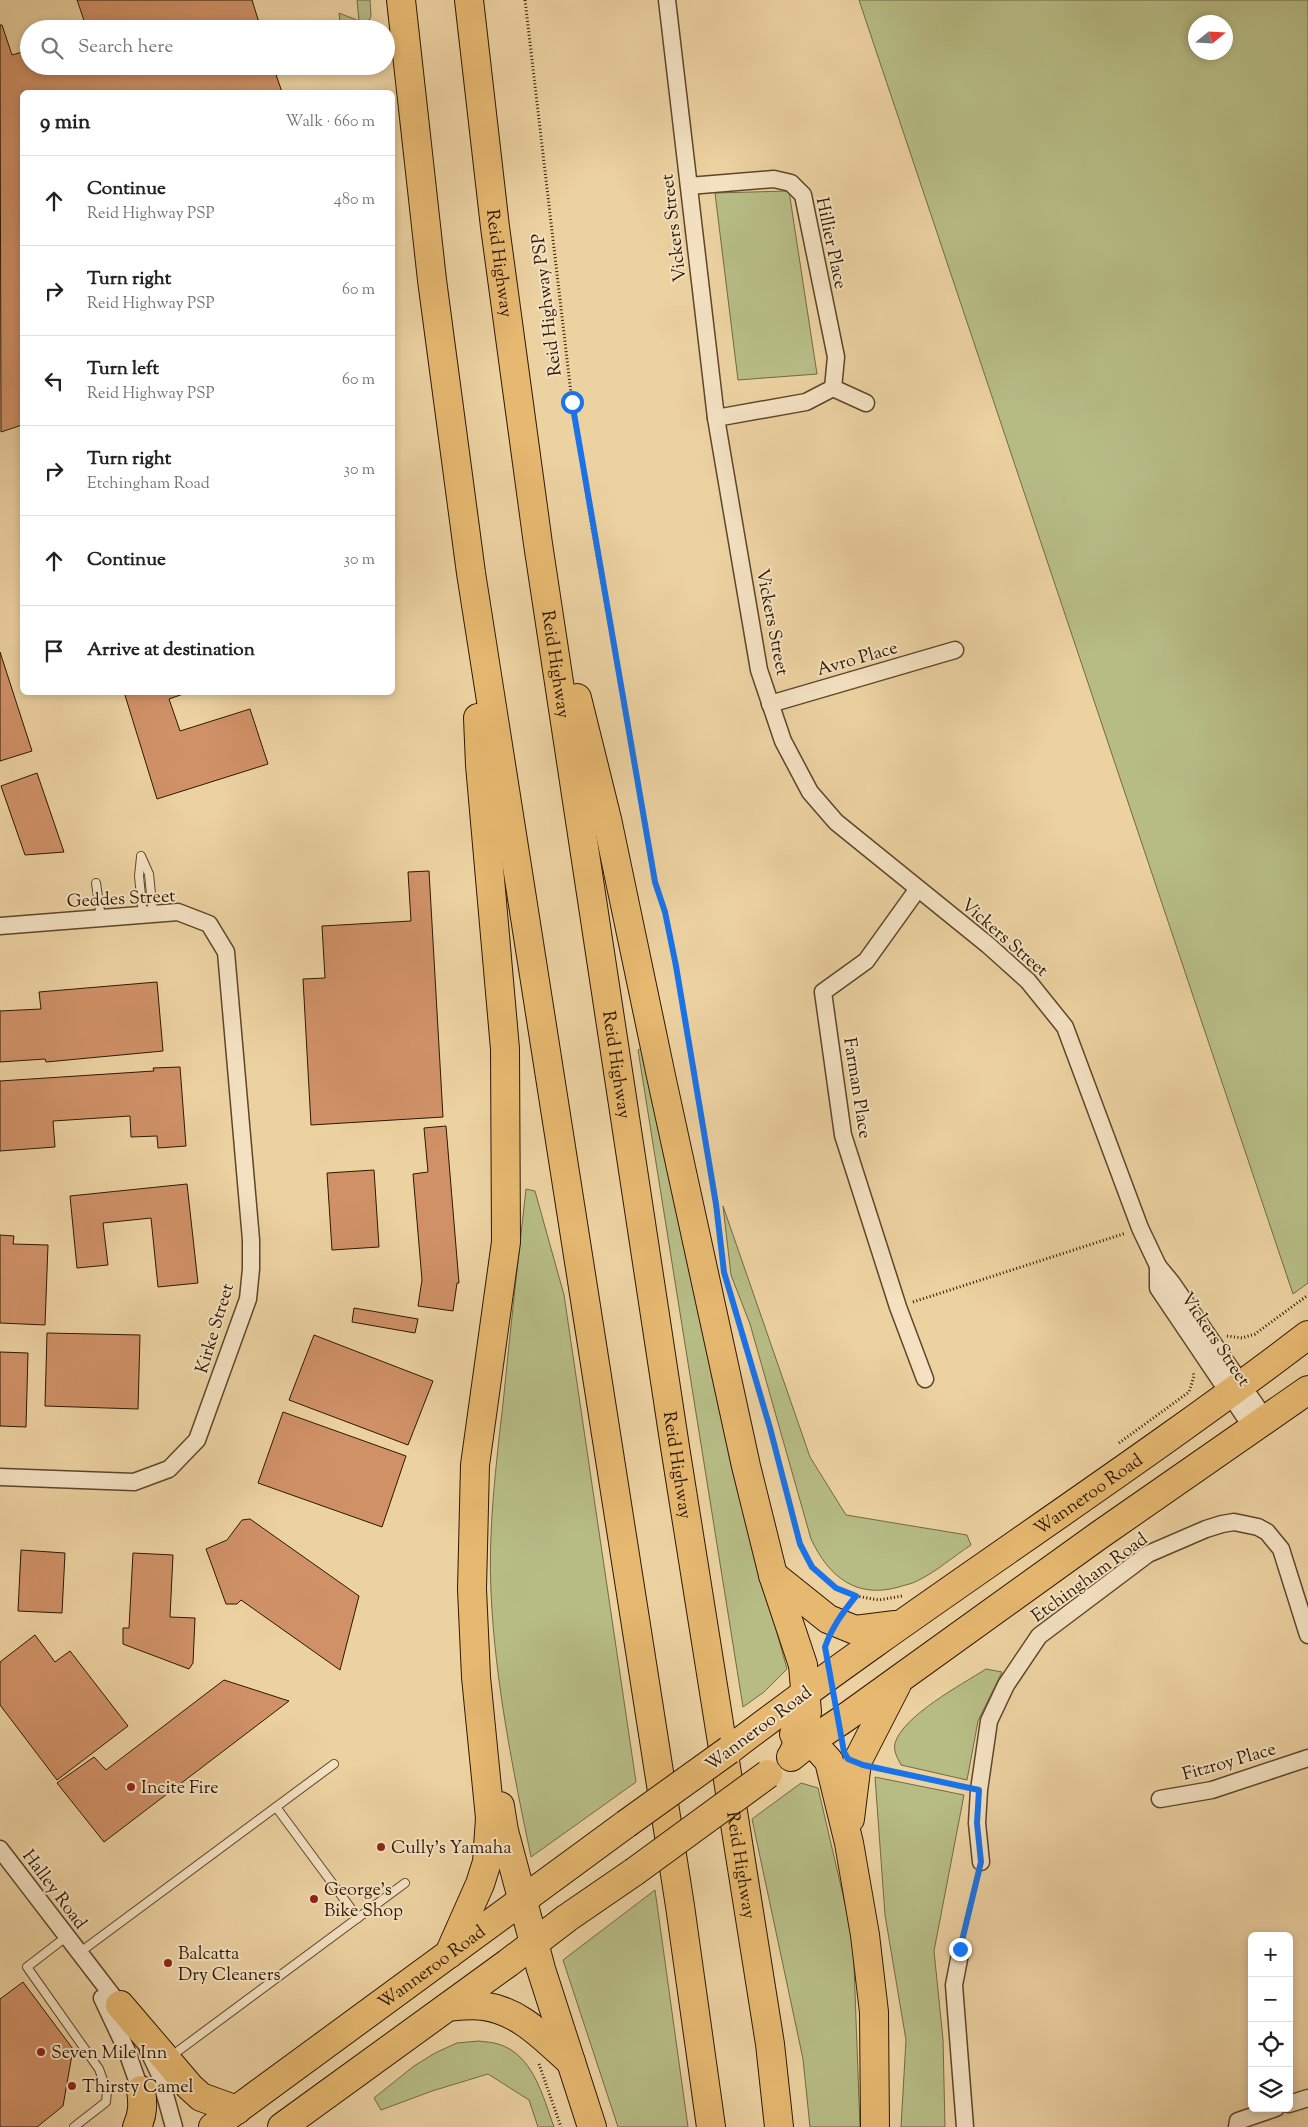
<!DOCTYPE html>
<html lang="en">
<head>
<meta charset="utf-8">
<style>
	body { margin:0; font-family:"Sorts Mill Goudy",serif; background:#f6f6f6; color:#222 }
	.controls { position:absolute; right:15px; bottom:15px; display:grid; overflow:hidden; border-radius:8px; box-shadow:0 2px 8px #0003 }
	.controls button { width:45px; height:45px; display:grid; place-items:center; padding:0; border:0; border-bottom:1px solid #e0e0e0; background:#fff; color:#222; font:25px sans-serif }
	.compass { position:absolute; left:1188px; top:15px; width:45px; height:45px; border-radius:50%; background:#fff; box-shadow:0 2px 8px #0003; rotate:72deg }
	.stop { position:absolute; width:15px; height:15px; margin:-11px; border:4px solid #1a73e8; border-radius:50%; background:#fff }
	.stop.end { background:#1a73e8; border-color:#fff; box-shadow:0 1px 5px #0008 }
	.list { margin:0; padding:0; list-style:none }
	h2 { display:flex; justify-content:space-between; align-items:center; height:65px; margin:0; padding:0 20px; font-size:21px }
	h2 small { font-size:16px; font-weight:400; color:#767676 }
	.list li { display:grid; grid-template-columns:32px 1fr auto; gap:15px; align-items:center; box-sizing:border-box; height:90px; padding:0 20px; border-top:1px solid #e0e0e0 }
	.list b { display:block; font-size:19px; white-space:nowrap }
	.list p { margin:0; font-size:16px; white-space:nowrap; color:#767676 }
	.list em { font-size:16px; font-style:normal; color:#767676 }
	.icon { flex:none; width:28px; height:28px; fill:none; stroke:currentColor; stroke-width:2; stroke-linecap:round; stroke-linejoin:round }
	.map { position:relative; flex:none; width:1308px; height:2127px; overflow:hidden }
	.search { position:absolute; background:#fff; box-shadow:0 2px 8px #0003; left:20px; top:20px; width:375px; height:55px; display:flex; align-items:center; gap:12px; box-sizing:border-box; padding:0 18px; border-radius:28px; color:#767676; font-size:19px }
	.panel { position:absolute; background:#fff; box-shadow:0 2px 8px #0003; left:20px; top:90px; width:375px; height:605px; border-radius:8px }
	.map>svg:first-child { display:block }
	.green { fill:#b7bc85; stroke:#726a42; fill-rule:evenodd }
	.building { fill:#d09167; stroke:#2d1800 }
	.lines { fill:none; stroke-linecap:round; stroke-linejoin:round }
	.lane-casing { stroke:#5d4628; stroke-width:10 }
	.street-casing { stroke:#5d4628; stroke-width:19 }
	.highway-casing { stroke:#2d1800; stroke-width:30 }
	.path { stroke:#2d1800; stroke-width:3; stroke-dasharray:1 2.5; stroke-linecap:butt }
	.lane { stroke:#f3e1c2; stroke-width:8 }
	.street { stroke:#f3e1c2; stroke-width:16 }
	.highway { stroke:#e6b870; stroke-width:28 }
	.highway-bridge-casing { stroke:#2d1800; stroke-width:30; stroke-linecap:butt }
	.highway-bridge { stroke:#e6b870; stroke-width:28 }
	.route { stroke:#1a73e8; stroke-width:6 }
	.poi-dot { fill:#8f2418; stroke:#f3e1c2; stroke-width:2 }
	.labels { text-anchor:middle; stroke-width:4; stroke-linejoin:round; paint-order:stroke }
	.street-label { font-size:18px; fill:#2d1800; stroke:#f3e1c2 }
	.poi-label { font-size:18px; fill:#2d1800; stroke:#f3e1c2; text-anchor:start }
</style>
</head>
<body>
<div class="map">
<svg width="1308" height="2127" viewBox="0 0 1308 2127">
	<rect width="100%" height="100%" fill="#ecd1a1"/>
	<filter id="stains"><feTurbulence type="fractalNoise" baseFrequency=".004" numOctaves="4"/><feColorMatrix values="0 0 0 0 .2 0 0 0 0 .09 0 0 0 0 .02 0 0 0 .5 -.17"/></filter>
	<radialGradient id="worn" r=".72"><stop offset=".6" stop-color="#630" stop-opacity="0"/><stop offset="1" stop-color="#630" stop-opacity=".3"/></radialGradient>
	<g class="green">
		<path d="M357 0H370L371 16 365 29H341L339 13 359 21Z"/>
		<path d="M859 0H1308V1283L1293 1294ZM1196 22H1226V52H1196Z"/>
		<path d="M789 191 817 374 738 380 715 193Z"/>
		<path d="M646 1046 732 1469 787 1669 764 1692 743 1707 638 1050Z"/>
		<path d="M526 1189 535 1191 564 1295 636 1782 531 1857C513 1770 495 1682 491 1592 488 1531 496 1464 503 1404 510 1332 518 1261 526 1189Z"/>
		<path d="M723 1206 810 1457 846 1515 967 1535 971 1545C954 1556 936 1572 917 1581 912 1584 904 1585 899 1587 856 1599 829 1577 811 1539L750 1324 731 1275Z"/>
		<path d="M986 1669 1002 1672 978 1721 967 1780 901 1765C898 1759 893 1751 895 1743 904 1715 961 1685 986 1669Z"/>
		<path d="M875 1777 964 1795 934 1951 943 2039 945 2127H901L906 2040 885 1915Z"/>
		<path d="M801 1783 818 1788 853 1938 860 2127H810L803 2059 752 1819Z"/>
		<path d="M655 1890 688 2127H618L563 1960Z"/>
		<path d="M479 2041C485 2042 492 2042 498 2044 533 2054 543 2097 554 2127H538L529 2100 488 2074 432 2091 381 2110 374 2098 414 2066 435 2053 457 2043Z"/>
	</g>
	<g class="building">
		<path d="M77 0H252L261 29H87Z"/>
		<path d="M0 25H2L12 55 29 50V66H273L282 92H22V425L1 432Z"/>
		<path d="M0 652 32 751 0 761Z"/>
		<path d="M124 692H189L169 699 180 731 250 709 268 764 157 799Z"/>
		<path d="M37 773 64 852 25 855 1 786Z"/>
		<path d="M429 871 443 1117 311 1125 303 979 325 978 322 926 411 921 408 872Z"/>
		<path d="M157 982 163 1051 46 1062 45 1059 0 1062V1011L41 1009 39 992Z"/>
		<path d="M180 1067 186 1146 158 1148 157 1136 131 1137 130 1116 53 1121 55 1147 0 1151V1081L154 1071 153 1068Z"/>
		<path d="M446 1126 459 1283H457L453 1311 418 1306 422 1280 413 1174 428 1172 424 1128Z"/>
		<path d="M374 1170 379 1247 332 1250 327 1173Z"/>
		<path d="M187 1184 198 1283 158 1287 151 1218 103 1223 108 1265 77 1268 70 1196Z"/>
		<path d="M0 1235 14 1236 13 1244 48 1245 45 1325 0 1323Z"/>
		<path d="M354 1308 418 1319 415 1333 352 1322Z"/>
		<path d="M47 1333 140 1335 138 1409 45 1406Z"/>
		<path d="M314 1335 433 1381 408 1445 289 1400Z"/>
		<path d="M0 1352 28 1353 26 1427 0 1426Z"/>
		<path d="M283 1412 406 1456 382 1527 258 1483Z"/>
		<path d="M250 1519 359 1596 340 1670 241 1600 237 1604H226L206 1549 227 1540 242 1520Z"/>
		<path d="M21 1550 65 1553 62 1613 18 1611Z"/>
		<path d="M133 1553 173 1555 170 1617 195 1618 193 1663 189 1669 123 1644V1628H129Z"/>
		<path d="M35 1635 55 1662 70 1651 128 1726 57 1780 0 1705V1662Z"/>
		<path d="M224 1680 289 1701 104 1842 57 1783 94 1757 106 1770Z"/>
		<path d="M23 1982 73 2049 63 2106 37 2127H0V1999Z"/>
	</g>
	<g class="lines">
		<defs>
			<g id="lane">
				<path d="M141 856 149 874 153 914"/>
				<path d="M141 857 139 876 143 915"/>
				<path d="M96 883 101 918"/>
				<path d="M276 1807 358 1918"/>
				<path d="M66 1937 27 1967 99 2069 107 2091 106 2102 74 2127"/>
				<path d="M79 1953 334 1764"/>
				<path d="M170 2057 405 1883"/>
			</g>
			<g id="street">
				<path d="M667 0 716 418 759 670 783 741 810 792 836 822 988 945 1028 981 1065 1027 1140 1228 1158 1266 1172 1283 1266 1420"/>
				<path d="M689 186 774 179 791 183 803 195 836 357 833 388 806 402 716 418"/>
				<path d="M833 388 866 403"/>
				<path d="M770 704 955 650"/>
				<path d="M917 890 866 961 823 992 843 1135 898 1307 925 1379"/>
				<path d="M0 926 178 912 209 924 226 952 251 1240V1269L248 1299 197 1440 169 1469 134 1482 0 1477"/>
				<path d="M1158 1266V1288L1253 1429"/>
				<path d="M1160 1799 1212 1790 1308 1758"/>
				<path d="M0 1849 125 2012"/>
				<path d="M981 1862 977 1823 979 1790 989 1721 1006 1685 1039 1636 1148 1554 1206 1529 1222 1524 1234 1522 1258 1527 1267 1532 1281 1549 1308 1635"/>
				<path d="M961 1949 954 1985 965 2127"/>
				<path d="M102 1998 126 2049 143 2097"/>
				<path d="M148 2050 159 2073 174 2127"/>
				<path d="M1289 2104 1308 2098"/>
				<path d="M1237 2127 1238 2121 1276 2108"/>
			</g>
			<g id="highway">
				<path d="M401 0 432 280 471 573 680 1906 711 2127"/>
				<path id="s1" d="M469 0 495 227 538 544 675 1447 770 2044 779 2127"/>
				<path d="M577 698 607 819 661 1076 746 1466 773 1575 803 1665 807 1712 802 1733 792 1756"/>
				<path d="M773 1575 828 1619 855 1630 895 1625"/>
				<path d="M794 1734 811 1741 829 1761 849 1843 865 1935 874 2012 875 2127"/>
				<path id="s2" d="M729 1750C918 1606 1119 1479 1308 1335"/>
				<path d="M791 1757 811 1741 845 1718 1098 1536 1308 1390"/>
				<path d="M500 1806 504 1831 541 1969 592 2127"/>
				<path d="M850 1819 857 1762 897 1684"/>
				<path d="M449 1954 480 1884 487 1862 490 1818 476 1677 472 1589 475 1465 506 1242 505 1049 480 765 478 718"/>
				<path d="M120 2005 190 2087 201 2097 237 2110"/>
				<path d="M448 2007C459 2006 472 2004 483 2006 520 2011 544 2038 571 2062"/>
				<path d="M137 2127C143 2114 143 2104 141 2090"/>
				<path id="s3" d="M213 2127 626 1824"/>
				<path d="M282 2127 508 1963 567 1918 634 1872"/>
			</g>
		</defs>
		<use href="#lane" class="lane-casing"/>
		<use href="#street" class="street-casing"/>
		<use href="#highway" class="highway-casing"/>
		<g class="path">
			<path d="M525 0 572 402 591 522 655 881 665 912 676 965 719 1231"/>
			<path d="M913 1302 1126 1233"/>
			<path d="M739 1319 770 1428 800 1544 811 1567 836 1588 856 1596 849 1605"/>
			<path d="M1227 1336 1242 1338 1255 1334 1308 1295"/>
			<path d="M1119 1443 1189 1392 1194 1376 1193 1371"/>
			<path d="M856 1596 879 1600 902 1596"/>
			<path d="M877 1768 964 1786"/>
			<path d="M964 1934 977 1877"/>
			<path d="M539 2064 561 2127"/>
		</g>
		<use href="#lane" class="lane"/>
		<use href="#street" class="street"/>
		<use href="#highway" class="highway"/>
		<defs>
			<g id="highway-bridge">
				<path d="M626 1824 729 1750"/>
				<path d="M634 1872 768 1774"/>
			</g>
		</defs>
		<use href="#highway-bridge" class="highway-bridge-casing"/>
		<use href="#highway-bridge" class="highway-bridge"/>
	</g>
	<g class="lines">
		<path class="route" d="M572 402 655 882 665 912 676 966 716 1204 724 1272 770 1428 800 1544 812 1567 836 1588 856 1596C843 1612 832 1627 825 1647L844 1752 848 1759 863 1765 979 1790 977 1823 981 1862 960 1949"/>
	</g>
	<g class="poi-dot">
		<circle cx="131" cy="1787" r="5"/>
		<circle cx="381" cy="1847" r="5"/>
		<circle cx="314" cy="1899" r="5"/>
		<circle cx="168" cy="1963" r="5"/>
		<circle cx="41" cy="2052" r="5"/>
		<circle cx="72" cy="2086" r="5"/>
	</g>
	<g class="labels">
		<g class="street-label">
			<text transform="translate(673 228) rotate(-97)" y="6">Vickers Street</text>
			<text transform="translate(832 243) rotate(78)" y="6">Hillier Place</text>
			<text dy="6" stroke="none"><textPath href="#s1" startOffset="265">Reid Highway</textPath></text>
			<text transform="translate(546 305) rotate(-97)" y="6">Reid Highway PSP</text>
			<text transform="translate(773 622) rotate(79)" y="6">Vickers Street</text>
			<text transform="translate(857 658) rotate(-16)" y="6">Avro Place</text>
			<text dy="6" stroke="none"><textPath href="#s1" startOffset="670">Reid Highway</textPath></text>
			<text transform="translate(121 898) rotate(-3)" y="6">Geddes Street</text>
			<text transform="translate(1005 937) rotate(41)" y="6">Vickers Street</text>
			<text dy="6" stroke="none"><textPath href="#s1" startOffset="1075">Reid Highway</textPath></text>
			<text transform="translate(858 1088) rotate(81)" y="6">Farman Place</text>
			<text transform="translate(214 1328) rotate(-73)" y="6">Kirke Street</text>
			<text transform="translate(1216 1339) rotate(56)" y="6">Vickers Street</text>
			<text dy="6" stroke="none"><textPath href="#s1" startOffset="1480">Reid Highway</textPath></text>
			<text dy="6" stroke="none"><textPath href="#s2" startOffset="441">Wanneroo Road</textPath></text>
			<text transform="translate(1089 1577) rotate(-36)" y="6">Etchingham Road</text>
			<text transform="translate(758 1728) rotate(-37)" y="6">Wanneroo Road</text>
			<text transform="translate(1229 1761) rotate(-16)" y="6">Fitzroy Place</text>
			<text dy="6" stroke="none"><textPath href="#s1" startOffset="1885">Reid Highway</textPath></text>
			<text transform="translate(55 1889) rotate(53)" y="6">Halley Road</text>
			<text dy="6" stroke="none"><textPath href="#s3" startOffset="271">Wanneroo Road</textPath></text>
		</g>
		<g class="poi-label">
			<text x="141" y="1793">Incite Fire</text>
			<text x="391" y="1853">Cully's Yamaha</text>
			<text x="324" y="1895">George's<tspan x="324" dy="21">Bike Shop</tspan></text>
			<text x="178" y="1959">Balcatta<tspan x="178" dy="21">Dry Cleaners</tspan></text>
			<text x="51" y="2058">Seven Mile Inn</text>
			<text x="82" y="2092">Thirsty Camel</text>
		</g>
	</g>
	<rect width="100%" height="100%" filter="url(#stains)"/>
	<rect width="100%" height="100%" fill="url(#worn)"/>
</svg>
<div class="controls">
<button>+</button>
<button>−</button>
<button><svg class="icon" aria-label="locate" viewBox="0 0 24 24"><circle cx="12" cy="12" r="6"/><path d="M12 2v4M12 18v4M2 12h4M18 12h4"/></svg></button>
<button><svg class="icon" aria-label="layers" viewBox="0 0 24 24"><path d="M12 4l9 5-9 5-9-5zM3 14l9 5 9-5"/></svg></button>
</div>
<svg class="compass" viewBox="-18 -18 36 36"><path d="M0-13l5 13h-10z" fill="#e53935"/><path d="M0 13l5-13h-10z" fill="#767676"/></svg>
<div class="stop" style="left:572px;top:402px"></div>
<div class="stop end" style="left:960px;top:1949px"></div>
<div class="search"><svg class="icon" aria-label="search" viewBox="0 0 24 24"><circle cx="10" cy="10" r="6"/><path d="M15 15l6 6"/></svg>Search here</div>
<section class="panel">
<h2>9 min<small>Walk · 660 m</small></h2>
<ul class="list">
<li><svg class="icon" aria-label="ahead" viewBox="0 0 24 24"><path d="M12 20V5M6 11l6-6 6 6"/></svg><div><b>Continue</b><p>Reid Highway PSP</p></div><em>480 m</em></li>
<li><svg class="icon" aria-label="right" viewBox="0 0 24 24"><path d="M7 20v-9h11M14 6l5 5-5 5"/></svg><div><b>Turn right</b><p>Reid Highway PSP</p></div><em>60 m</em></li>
<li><svg class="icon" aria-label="left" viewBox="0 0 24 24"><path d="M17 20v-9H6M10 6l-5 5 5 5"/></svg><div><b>Turn left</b><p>Reid Highway PSP</p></div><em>60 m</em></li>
<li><svg class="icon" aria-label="right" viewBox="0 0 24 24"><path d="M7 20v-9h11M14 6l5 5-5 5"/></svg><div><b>Turn right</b><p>Etchingham Road</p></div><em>30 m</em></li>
<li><svg class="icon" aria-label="ahead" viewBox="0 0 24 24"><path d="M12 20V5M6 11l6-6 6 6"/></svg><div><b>Continue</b></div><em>30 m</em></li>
<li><svg class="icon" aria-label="arrive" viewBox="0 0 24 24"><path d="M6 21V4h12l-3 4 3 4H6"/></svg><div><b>Arrive at destination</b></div></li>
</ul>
</section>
</div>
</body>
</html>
